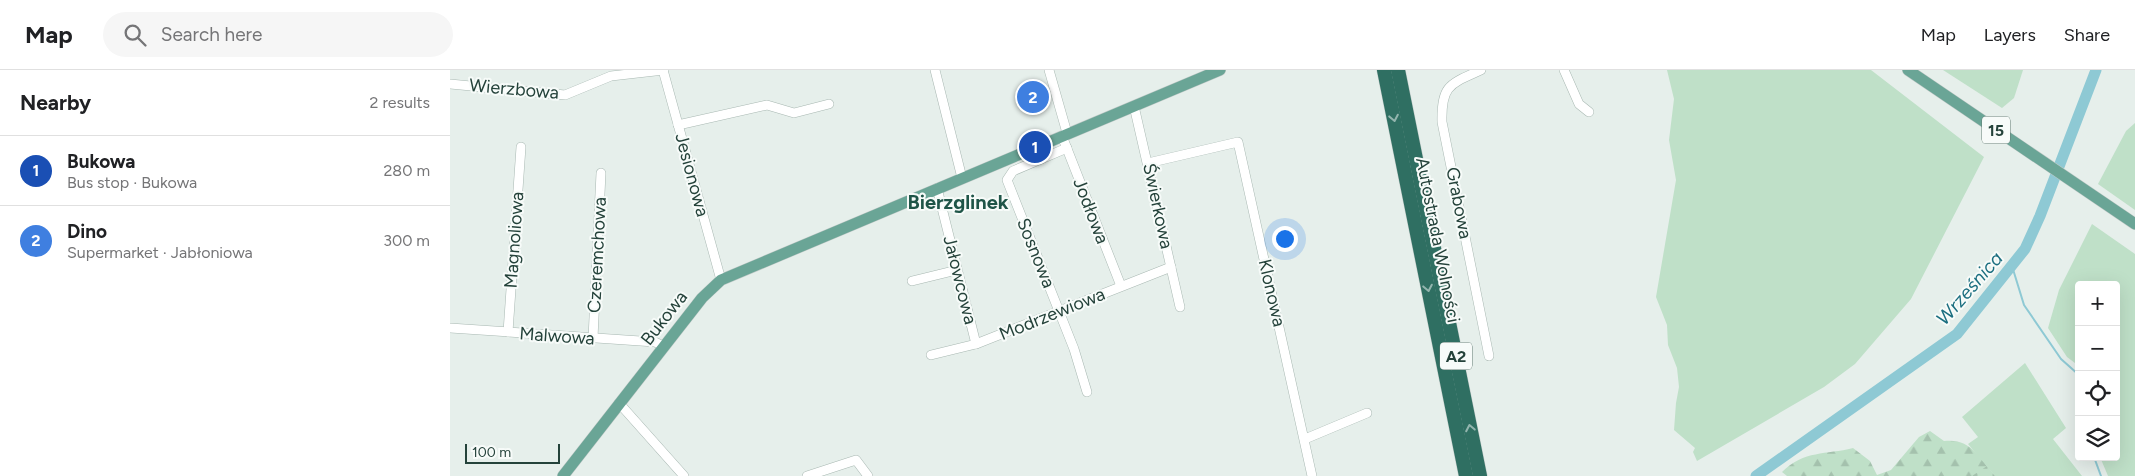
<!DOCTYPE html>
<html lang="en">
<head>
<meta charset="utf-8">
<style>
	body { margin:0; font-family:Figtree,sans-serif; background:#f6f6f6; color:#202124 }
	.controls { position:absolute; right:15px; bottom:15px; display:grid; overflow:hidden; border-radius:5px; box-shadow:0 5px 20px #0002 }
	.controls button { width:45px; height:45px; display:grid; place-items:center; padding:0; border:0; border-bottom:1px solid #e0e0e0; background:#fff; color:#202124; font:25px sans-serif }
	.scale { position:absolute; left:15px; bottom:12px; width:95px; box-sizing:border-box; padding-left:5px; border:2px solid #24423a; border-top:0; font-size:14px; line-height:18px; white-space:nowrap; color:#24423a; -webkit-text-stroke:4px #f7fbf9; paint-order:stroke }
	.you { position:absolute; left:834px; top:168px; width:18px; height:18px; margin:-12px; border:4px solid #fff; border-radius:50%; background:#1a73e8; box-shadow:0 0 0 8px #1a73e833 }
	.badge { display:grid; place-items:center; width:32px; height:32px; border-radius:50%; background:#111827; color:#fff; font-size:16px; font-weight:700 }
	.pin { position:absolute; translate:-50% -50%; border:2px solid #fff; box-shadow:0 1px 5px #0006 }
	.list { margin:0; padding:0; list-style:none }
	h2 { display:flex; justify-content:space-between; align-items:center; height:65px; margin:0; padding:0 20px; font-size:21px }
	h2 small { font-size:16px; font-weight:400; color:#757577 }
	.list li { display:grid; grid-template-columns:32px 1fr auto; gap:15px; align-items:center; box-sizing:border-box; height:70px; padding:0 20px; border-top:1px solid #e0e0e0 }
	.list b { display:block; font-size:19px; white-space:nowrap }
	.list p { margin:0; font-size:16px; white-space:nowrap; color:#757577 }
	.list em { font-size:16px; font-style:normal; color:#757577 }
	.icon { flex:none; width:28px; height:28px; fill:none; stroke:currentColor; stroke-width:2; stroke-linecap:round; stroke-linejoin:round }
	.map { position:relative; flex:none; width:1685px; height:406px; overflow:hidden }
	header { display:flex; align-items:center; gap:30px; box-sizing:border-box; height:70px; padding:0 25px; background:#fff; border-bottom:1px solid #e0e0e0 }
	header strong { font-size:24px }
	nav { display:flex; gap:28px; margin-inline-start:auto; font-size:18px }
	.search { width:350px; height:45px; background:#f6f6f6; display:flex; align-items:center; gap:12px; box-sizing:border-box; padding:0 18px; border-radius:28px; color:#757577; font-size:19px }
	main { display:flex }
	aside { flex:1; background:#fff }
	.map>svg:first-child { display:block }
	.forest { fill:url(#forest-firs) }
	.cemetery { fill:url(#cemetery-stones) }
	.garden { fill:#bfe0c8 }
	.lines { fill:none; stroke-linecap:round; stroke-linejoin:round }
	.stream { stroke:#8ec9d4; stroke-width:2 }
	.river { stroke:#8ec9d4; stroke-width:11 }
	.minor-casing { stroke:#a8b8b2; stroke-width:10 }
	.major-casing { stroke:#c2cac8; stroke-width:12 }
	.highway-casing { stroke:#c2cac8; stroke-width:15 }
	.minor { stroke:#fff; stroke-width:9 }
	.major { stroke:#6aa596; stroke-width:11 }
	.highway { stroke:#2f6f62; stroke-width:14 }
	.oneway { stroke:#93b5ae }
	.labels { text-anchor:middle; stroke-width:4; stroke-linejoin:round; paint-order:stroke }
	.shield { fill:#f7fbf9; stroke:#637a73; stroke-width:1 }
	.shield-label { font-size:16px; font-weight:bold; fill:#24423a }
	.street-label { font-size:18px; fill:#24423a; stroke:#f7fbf9 }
	.water-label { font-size:19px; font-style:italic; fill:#1c6f80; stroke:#f7fbf9 }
	.quarter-label { font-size:20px; font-weight:bold; fill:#1f5548; stroke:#f7fbf9 }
</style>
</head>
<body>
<header>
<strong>Map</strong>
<div class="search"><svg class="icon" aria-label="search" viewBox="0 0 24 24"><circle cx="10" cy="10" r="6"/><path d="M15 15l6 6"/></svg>Search here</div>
<nav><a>Map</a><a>Layers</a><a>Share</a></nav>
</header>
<main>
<aside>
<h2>Nearby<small>2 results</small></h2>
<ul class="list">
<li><span class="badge" style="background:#1a4fb4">1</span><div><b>Bukowa</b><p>Bus stop · Bukowa</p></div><em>280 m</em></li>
<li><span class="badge" style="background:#3f7fe0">2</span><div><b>Dino</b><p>Supermarket · Jabłoniowa</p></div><em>300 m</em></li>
</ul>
</aside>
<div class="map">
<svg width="1685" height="406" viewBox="0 0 1685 406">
	<defs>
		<pattern id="forest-firs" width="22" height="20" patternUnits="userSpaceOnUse" patternTransform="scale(1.25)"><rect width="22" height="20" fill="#bfe0c8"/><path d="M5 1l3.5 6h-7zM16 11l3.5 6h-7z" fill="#a4c1ad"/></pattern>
		<pattern id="cemetery-stones" width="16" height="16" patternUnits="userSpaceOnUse" patternTransform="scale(1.25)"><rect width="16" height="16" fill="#bfe0c8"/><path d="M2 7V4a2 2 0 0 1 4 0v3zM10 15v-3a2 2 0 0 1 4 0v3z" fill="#a4c1ad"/></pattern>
	</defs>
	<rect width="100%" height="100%" fill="#e6efeb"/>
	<path class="forest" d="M1480 361 1494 371C1521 368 1529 387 1545 406H1337L1332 402C1354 380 1376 385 1403 378L1420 391 1427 405 1441 400 1469 367Z"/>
	<path class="cemetery" d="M1537 396 1545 406H1522Z"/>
	<g class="garden">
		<path d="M1217 0H1421L1534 87 1461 229 1405 294 1374 317 1247 391 1243 382 1245 378 1224 360 1226 333 1229 317 1227 298 1218 275 1217 255 1206 227 1226 110 1219 70 1224 29Z"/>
		<path d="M1493 0H1573L1564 28 1552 38Z"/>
		<path d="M1685 53V140L1648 114 1676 61Z"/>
		<path d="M1642 154 1685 184V406H1658L1650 387H1666V215H1629V296L1617 287 1598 258 1609 220Z"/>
		<path d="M1575 293 1616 358 1603 369 1632 406H1545L1518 374 1528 367 1512 347Z"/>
	</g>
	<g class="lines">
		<g class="stream">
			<path d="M1562 196 1574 235 1611 289 1629 305"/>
			<path d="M1644 387 1651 406"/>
		</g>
		<path class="river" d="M1306 406 1507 264 1575 179 1590 146 1646 0"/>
		<defs>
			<g id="minor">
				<path d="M213 0 271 210"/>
				<path d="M485 0 512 108"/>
				<path d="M599 0 617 63"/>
				<path d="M1031 0C1000 14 991 15 992 52L1039 286"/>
				<path d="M1114 0 1129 34 1139 42"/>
				<path d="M0 14 115 25 161 6 214 0"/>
				<path d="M684 36 730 237"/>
				<path d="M228 55 317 35 344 43 379 34"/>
				<path d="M612 66 671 216"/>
				<path d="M617 78 563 101 557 110 624 279 637 322"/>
				<path d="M698 93 788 72 862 406"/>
				<path d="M487 118 526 274"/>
				<path d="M462 211 507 200"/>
				<path d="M0 258 205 272 213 276"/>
				<path d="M58 262 71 77"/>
				<path d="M143 268 151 103"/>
				<path d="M481 285 526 274 721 197"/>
				<path d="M169 333 234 406"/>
				<path d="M855 369 917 343"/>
				<path d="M357 406 406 390 418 406"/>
			</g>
			<g id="major">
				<path d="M1458 0 1685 154"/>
				<path d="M113 406 252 228 271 210 770 0"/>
			</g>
			<g id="highway">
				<path d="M934 0 1016 406"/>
				<path d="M948 0 1030 406"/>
			</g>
		</defs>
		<use href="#minor" class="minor-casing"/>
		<use href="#major" class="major-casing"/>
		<use href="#highway" class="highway-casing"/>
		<use href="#minor" class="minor"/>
		<use href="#major" class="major"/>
		<use href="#highway" class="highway"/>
	</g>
	<defs><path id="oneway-chevron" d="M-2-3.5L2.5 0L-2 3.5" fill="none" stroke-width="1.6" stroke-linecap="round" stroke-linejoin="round" transform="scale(1.25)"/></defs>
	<g class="oneway">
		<use href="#oneway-chevron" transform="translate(944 48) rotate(79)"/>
		<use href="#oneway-chevron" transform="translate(978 218) rotate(79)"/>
		<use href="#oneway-chevron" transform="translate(1020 358) rotate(-101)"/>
	</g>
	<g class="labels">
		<g class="shield">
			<rect x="1532" y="46.5" width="28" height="27" rx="4"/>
			<rect x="990" y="272.5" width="32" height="27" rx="4"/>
		</g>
		<g class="shield-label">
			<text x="1546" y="66">15</text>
			<text x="1006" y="292">A2</text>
		</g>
		<g class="street-label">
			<text transform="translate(64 19) rotate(5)" y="6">Wierzbowa</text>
			<text transform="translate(242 105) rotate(75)" y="6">Jesionowa</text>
			<text transform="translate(1009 133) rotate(79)" y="6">Grabowa</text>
			<text transform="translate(708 136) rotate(78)" y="6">Świerkowa</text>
			<text transform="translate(641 141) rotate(69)" y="6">Jodłowa</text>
			<text transform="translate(64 170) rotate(-86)" y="6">Magnoliowa</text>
			<text transform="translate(988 170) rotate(79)" y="6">Autostrada Wolności</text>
			<text transform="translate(586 183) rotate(68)" y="6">Sosnowa</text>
			<text transform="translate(147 185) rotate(-87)" y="6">Czeremchowa</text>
			<text transform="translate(510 210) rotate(76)" y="6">Jałowcowa</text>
			<text transform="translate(822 223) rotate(77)" y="6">Klonowa</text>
			<text transform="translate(602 244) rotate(-22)" y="6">Modrzewiowa</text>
			<text transform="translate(214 248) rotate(-52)" y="6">Bukowa</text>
			<text transform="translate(107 266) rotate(4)" y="6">Malwowa</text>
		</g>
		<g class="water-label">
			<text transform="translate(1519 218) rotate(-49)" y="7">Wrześnica</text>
		</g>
		<g class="quarter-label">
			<text x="508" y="139">Bierzglinek</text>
		</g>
	</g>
</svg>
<div class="controls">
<button>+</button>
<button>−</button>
<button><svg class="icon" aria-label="locate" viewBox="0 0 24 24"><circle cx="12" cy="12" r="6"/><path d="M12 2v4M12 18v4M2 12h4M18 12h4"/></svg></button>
<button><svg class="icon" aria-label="layers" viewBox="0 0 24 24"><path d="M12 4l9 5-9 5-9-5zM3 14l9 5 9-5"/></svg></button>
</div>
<div class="scale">100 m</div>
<div class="you"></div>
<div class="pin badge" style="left:585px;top:77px;background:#1a4fb4">1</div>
<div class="pin badge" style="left:583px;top:27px;background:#3f7fe0">2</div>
</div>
</main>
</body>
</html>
